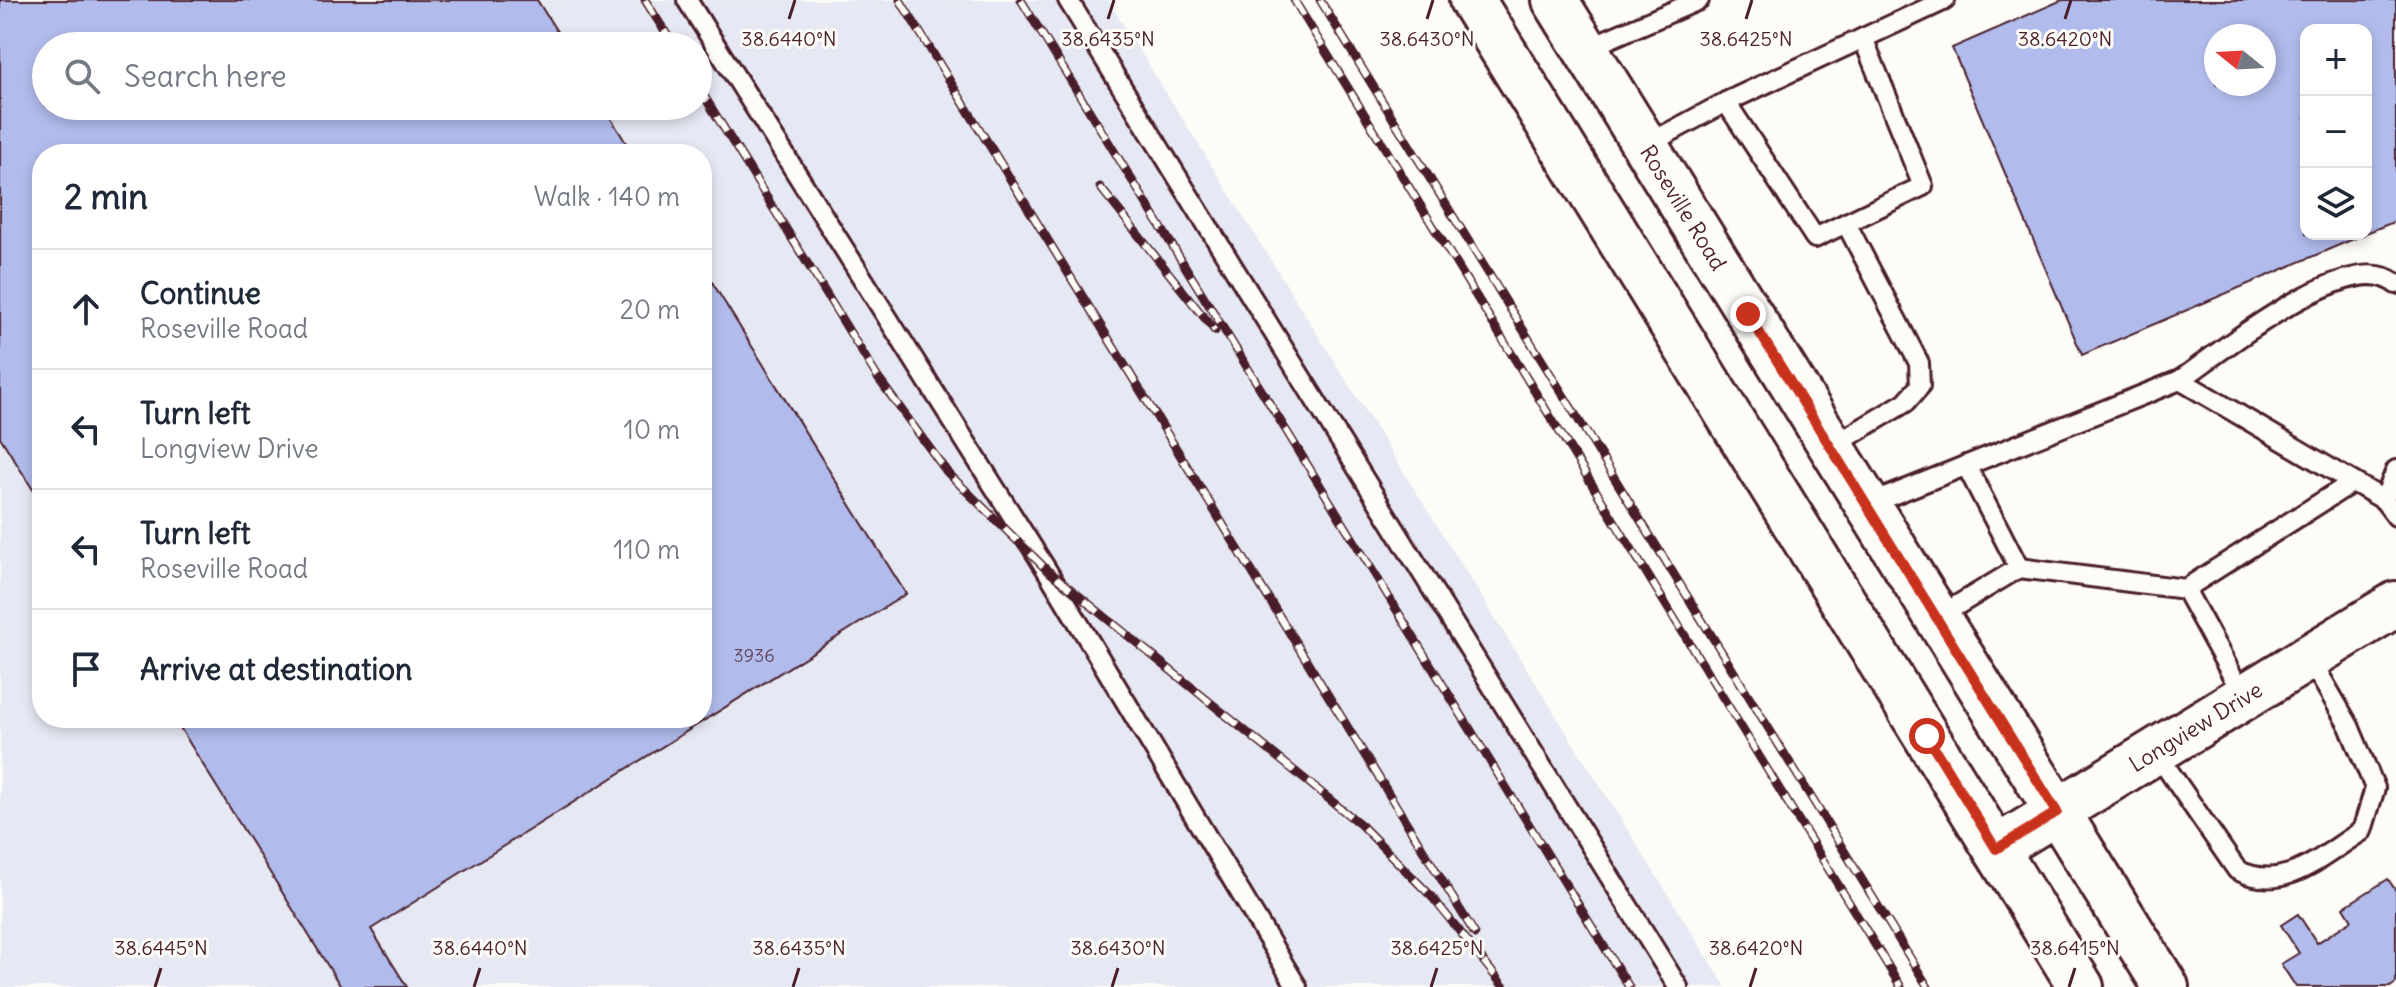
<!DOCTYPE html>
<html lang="en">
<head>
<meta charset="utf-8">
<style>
	body { margin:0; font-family:Delius,sans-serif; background:#f6f6f7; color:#1f2937 }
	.controls { position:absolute; right:24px; top:24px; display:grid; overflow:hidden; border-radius:16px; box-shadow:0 4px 12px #0003 }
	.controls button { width:72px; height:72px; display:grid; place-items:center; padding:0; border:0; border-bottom:2px solid #e0e1e3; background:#fff; color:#1f2937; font:40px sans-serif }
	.compass { position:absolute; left:2204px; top:24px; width:72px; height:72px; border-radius:50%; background:#fff; box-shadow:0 4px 12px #0003; rotate:288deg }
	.stop { position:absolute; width:24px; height:24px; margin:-18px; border:6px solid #c8321e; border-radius:50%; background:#fff }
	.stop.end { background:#c8321e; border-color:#fff; box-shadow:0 2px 8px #0008 }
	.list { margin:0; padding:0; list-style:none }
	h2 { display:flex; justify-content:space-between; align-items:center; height:104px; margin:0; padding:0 32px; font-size:34px }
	h2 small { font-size:26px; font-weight:400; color:#747a83 }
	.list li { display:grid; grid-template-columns:52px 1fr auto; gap:24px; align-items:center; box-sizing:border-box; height:120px; padding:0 32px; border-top:2px solid #e0e1e3 }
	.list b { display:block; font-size:30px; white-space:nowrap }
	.list p { margin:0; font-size:26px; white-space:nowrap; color:#747a83 }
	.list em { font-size:26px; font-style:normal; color:#747a83 }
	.icon { flex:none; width:44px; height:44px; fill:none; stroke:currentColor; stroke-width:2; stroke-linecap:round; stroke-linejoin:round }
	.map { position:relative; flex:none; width:2396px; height:987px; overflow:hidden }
	.search { position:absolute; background:#fff; box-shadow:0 4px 12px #0003; left:32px; top:32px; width:680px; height:88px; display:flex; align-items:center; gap:20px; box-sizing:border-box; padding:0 28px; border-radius:44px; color:#747a83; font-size:30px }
	.panel { position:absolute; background:#fff; box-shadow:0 4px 12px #0003; left:32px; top:144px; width:680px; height:584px; border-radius:32px }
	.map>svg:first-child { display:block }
	.built { fill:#e6e9f4; fill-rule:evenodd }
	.building { fill:#b1bcec; stroke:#4a1f2b; stroke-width:2; fill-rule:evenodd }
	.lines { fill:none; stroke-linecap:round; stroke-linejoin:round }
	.lane-casing { stroke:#4a1f2b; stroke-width:24 }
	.secondary-casing { stroke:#4a1f2b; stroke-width:50 }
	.lane { stroke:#fdfcf7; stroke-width:18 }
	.secondary { stroke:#fdfcf7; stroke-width:44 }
	.rail-casing { stroke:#4a1f2b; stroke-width:9 }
	.rail { stroke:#fdfcf7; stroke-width:6; stroke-dasharray:18; stroke-linecap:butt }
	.route { stroke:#c8321e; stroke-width:10 }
	.ticks { fill:none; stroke:#4a1f2b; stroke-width:3 }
	.labels { text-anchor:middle; stroke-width:6; stroke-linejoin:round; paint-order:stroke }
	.number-label { font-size:18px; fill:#64465b }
	.street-label { font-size:22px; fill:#4a1f2b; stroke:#fdfcf7 }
	.ticks-label { font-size:20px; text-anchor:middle; fill:#4a1f2b; stroke:#fdfcf7; stroke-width:6; stroke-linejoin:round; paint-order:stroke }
</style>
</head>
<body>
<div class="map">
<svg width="2396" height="987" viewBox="0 0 2396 987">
	<rect width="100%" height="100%" fill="#fdfcf7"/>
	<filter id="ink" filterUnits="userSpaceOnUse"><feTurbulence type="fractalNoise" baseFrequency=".0125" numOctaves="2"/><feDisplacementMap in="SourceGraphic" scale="16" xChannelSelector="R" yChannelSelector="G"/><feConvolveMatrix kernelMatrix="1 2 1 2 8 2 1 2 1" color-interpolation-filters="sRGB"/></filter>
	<g filter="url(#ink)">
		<path class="built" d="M0 0H1108L1726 987H0ZM46 46H698V106H46ZM42 154H702V718H42Z"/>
		<g class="building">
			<path d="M0 0H537L566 46H46V106H603L633 154H42V504L0 437Z"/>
			<path d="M2062 0H2396V221L2366 233V30H2306V234H2365L2082 355 1952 48ZM2216 36H2264V84H2216Z"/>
			<path d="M702 266 906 594 371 929 407 987H341L174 718H702Z"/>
			<path d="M2388 879 2396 891V983L2390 987H2296L2281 964 2299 953 2281 925 2298 914 2317 943 2352 920 2344 907Z"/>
		</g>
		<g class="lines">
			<defs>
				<g id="lane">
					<path d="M687 0 1046 569 1297 987"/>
					<path d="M1068 0 1678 987"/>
					<path d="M1585 49 1699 0"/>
					<path d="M1726 102 1815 238 1923 186 1863 38"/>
					<path d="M1646 145 1726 102 1945 0"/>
					<path d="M2180 380C2219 353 2352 244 2396 284"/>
					<path d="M1831 447 1906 402 1920 386 1919 363 1846 223"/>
					<path d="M1966 465 2019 568"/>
					<path d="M2384 500 2396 470"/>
					<path d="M1867 505 2180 380 2384 500 2396 516"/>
					<path d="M2185 589 2244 697"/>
					<path d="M1936 618 2019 568 2185 589 2353 482"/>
					<path d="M2155 751 2237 870C2285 894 2321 856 2362 831L2375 788 2349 726 2309 657"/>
				</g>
				<g id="secondary">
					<path d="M1472 0 2081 987"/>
					<path id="s1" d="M1555 0 2166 987"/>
					<path id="s2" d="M1996 849 2396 604"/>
				</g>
			</defs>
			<use href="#lane" class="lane-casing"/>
			<use href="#secondary" class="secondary-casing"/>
			<use href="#lane" class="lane"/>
			<use href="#secondary" class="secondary"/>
			<defs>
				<g id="rail">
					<path d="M645 0 674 46"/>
					<path d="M900 0 1475 934"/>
					<path d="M1021 0 1629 987"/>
					<path d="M1294 0 1901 987"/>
					<path d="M1320 0 1928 987"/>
					<path d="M698 86 878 378 947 472 1046 569 1361 825 1433 898 1504 987"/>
					<path d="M1100 187 1215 331"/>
				</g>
			</defs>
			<use href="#rail" class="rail-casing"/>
			<use href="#rail" class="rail"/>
		</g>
	</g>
	<g class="lines" filter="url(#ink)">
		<path class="route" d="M1748 314 2057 812 1996 849 1927 736"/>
	</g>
	<path class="ticks" d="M789 19 795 0M1108 19 1114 0M1427 19 1433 0M1746 19 1752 0M2065 19 2071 0M155 987 161 968M474 987 480 968M793 987 799 968M1112 987 1118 968M1431 987 1437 968M1750 987 1756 968M2069 987 2075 968"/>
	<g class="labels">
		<g class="number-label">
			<text x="754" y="662">3936</text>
		</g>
		<g class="street-label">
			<text dy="8" stroke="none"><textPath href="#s1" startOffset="244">Roseville Road</textPath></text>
			<text dy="8" stroke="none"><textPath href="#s2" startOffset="234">Longview Drive</textPath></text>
		</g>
	</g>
	<g class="ticks-label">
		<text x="789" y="46">38.6440°N</text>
		<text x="1108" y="46">38.6435°N</text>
		<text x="1427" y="46">38.6430°N</text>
		<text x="1746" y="46">38.6425°N</text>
		<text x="2065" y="46">38.6420°N</text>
		<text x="161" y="955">38.6445°N</text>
		<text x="480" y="955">38.6440°N</text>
		<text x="799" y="955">38.6435°N</text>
		<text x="1118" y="955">38.6430°N</text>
		<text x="1437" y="955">38.6425°N</text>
		<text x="1756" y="955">38.6420°N</text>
		<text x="2075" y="955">38.6415°N</text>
	</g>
</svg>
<div class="controls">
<button>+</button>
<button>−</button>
<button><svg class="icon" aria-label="layers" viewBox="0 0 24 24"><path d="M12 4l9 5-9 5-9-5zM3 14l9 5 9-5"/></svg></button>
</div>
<svg class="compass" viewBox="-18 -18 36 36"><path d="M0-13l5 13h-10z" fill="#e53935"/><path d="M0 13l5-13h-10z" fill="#747a83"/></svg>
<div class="stop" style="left:1927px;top:736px"></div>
<div class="stop end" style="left:1748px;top:314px"></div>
<div class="search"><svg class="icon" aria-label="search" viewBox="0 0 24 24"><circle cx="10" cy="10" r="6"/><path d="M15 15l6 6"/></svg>Search here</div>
<section class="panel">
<h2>2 min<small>Walk · 140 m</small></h2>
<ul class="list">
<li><svg class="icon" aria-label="ahead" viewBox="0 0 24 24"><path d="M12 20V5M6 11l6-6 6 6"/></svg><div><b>Continue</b><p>Roseville Road</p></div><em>20 m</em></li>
<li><svg class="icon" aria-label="left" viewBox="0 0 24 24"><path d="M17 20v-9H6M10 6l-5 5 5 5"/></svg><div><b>Turn left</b><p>Longview Drive</p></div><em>10 m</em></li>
<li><svg class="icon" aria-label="left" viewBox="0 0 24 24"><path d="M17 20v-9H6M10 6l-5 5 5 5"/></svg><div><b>Turn left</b><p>Roseville Road</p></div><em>110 m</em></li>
<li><svg class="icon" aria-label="arrive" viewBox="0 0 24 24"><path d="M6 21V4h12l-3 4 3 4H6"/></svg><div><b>Arrive at destination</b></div></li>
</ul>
</section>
</div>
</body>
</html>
